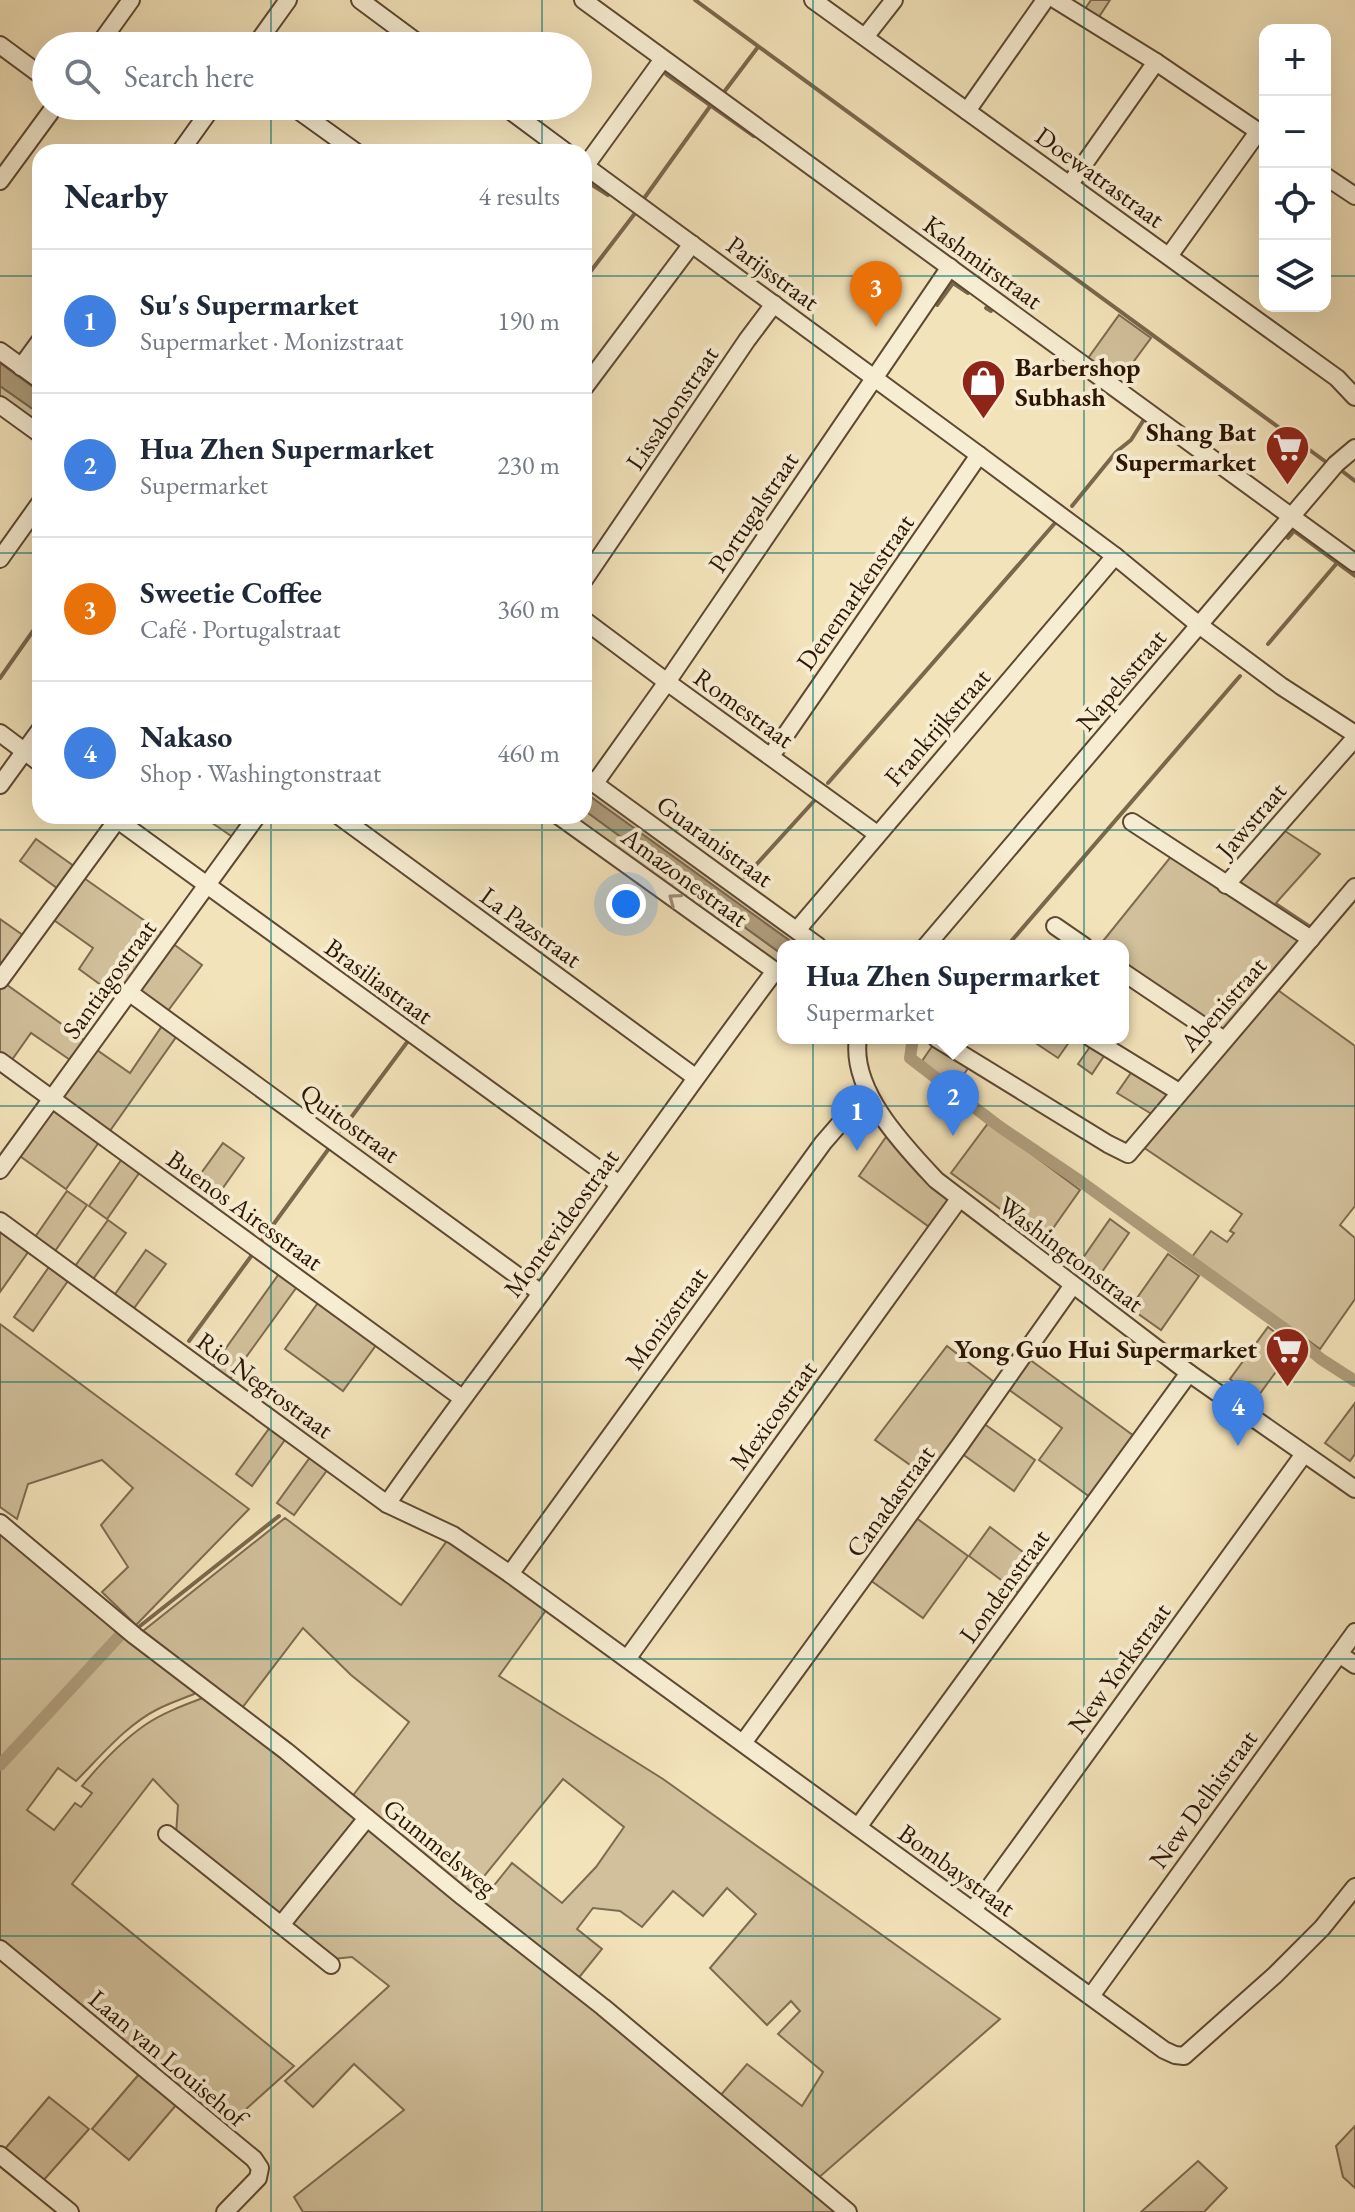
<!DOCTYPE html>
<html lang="en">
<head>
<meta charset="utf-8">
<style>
	body { margin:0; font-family:"EB Garamond",serif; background:#f2f2f3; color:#1f2937 }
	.controls { position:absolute; right:24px; top:24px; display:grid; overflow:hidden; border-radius:16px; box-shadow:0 8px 32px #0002 }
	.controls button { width:72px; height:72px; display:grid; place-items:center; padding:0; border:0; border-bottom:2px solid #e0e1e3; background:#fff; color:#1f2937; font:40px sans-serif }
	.you { position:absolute; left:626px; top:904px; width:28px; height:28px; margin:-20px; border:6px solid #fff; border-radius:50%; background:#1a73e8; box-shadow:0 0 0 12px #1a73e833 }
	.badge { display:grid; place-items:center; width:52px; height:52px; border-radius:50%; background:#8f2418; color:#fff; font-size:26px; font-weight:700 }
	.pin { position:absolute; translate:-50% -66px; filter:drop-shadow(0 2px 4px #0008) }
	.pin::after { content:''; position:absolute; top:42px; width:28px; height:24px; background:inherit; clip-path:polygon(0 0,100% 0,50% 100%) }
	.popup { position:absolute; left:777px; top:940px; width:352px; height:104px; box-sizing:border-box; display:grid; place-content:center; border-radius:16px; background:#fff; filter:drop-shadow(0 2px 6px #0005); font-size:26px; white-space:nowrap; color:#747a83 }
	.popup b { font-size:30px; color:#1f2937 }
	.popup::after { content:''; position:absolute; left:50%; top:100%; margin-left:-16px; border:16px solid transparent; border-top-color:#fff }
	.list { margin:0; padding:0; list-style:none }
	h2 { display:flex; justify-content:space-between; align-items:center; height:104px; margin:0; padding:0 32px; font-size:34px }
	h2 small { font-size:26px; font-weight:400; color:#747a83 }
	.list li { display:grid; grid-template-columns:52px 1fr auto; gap:24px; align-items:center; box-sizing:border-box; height:144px; padding:0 32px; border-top:2px solid #e0e1e3 }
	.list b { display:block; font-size:30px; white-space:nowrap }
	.list p { margin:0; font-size:26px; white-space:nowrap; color:#747a83 }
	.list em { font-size:26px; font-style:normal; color:#747a83 }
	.icon { flex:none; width:44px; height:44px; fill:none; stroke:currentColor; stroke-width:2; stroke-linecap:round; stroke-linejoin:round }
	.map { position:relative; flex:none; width:1355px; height:2212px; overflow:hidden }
	.search { position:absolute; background:#fff; box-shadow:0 8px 32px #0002; left:32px; top:32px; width:560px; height:88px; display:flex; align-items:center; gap:20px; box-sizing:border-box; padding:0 28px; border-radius:44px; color:#747a83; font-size:30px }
	.panel { position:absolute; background:#fff; box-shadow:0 8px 32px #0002; left:32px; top:144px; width:560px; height:680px; border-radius:24px }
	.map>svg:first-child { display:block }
	.green { fill:#d1c09b; stroke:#7e6a50; stroke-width:2 }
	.water { fill:#af9d7c; stroke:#7b674c; stroke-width:2 }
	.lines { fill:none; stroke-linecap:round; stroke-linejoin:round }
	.stream { stroke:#7b674c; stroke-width:4 }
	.canal { stroke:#af9d7c; stroke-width:12 }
	.minor-casing { stroke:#5e4832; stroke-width:20 }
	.minor { stroke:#f7edd2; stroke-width:16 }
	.oneway { stroke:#9c8c75 }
	.grid { fill:none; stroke:#0f766e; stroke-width:2; stroke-opacity:0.55 }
	.labels { text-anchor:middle; stroke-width:8; stroke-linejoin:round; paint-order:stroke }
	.street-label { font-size:26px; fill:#2c1504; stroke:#f7edd2 }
	.poi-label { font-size:26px; font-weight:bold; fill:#2c1504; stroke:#f7edd2; text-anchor:end }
</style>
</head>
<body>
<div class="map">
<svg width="1355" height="2212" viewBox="0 0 1355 2212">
	<rect width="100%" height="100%" fill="#f3e3ba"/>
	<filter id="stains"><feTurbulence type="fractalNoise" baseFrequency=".0025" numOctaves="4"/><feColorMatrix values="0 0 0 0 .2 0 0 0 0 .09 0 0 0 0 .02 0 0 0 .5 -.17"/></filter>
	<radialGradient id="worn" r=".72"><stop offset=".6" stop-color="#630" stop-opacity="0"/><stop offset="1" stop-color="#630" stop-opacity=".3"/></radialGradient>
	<g class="green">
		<path d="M1091 0H1110L1097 20 1083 12Z"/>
		<path d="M1119 315 1151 338 1117 384 1086 361Z"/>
		<path d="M0 386 40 414V428L0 398Z"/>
		<path d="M584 782 809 946H797L584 792Z"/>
		<path d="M584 810 783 955V972L569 816H584Z"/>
		<path d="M202 816H251L234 838Z"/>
		<path d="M1282 829 1320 854 1276 903 1315 929 1222 1032 1123 967V946H1099L1173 854 1230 890Z"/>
		<path d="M36 839 78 869 61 891 20 861Z"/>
		<path d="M81 876 165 935 120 999 79 969 93 948 51 918Z"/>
		<path d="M0 919 27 938 0 975Z"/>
		<path d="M172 943 202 965 167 1012 137 989Z"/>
		<path d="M3 982 88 1043 73 1062 31 1033 9 1064 0 1058V985Z"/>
		<path d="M1275 988 1355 1046V1206L1340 1225 1355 1238V1299L1320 1349 1192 1257 1211 1231 1227 1242 1234 1233 1230 1231 1242 1214 1143 1147Z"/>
		<path d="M164 1023 179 1033 107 1135 62 1099 94 1048 130 1073Z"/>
		<path d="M1028 1038H1072L1058 1058Z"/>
		<path d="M1094 1041 1108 1050 1092 1074 1078 1064Z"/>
		<path d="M935 1042 971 1064 955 1087 922 1061Z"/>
		<path d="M1135 1067 1175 1091 1155 1116 1117 1093Z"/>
		<path d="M51 1107 102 1138 66 1189 17 1154Z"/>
		<path d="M989 1122 1080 1190 1044 1241 951 1173Z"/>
		<path d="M888 1134 948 1196 949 1203 932 1229 859 1176Z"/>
		<path d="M223 1143 244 1158 208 1209 186 1194Z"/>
		<path d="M124 1156 142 1169 107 1219 89 1206Z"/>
		<path d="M67 1191 87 1205 53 1254 33 1240Z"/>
		<path d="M1110 1219 1129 1233 1095 1282 1076 1268Z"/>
		<path d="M108 1220 126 1233 91 1282 73 1269Z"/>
		<path d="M0 1225 31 1248 0 1292Z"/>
		<path d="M146 1250 166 1264 132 1311 113 1297Z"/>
		<path d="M1168 1254 1199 1276 1161 1330 1130 1308Z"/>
		<path d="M51 1264 70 1278 33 1331 14 1317Z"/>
		<path d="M281 1271 299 1284 228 1382 211 1369Z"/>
		<path d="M320 1300 379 1341 343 1391 285 1349Z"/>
		<path d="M0 1324 249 1509 136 1625 102 1592 128 1567 101 1525 133 1488 102 1460 28 1484 17 1519 0 1507Z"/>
		<path d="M1268 1327 1294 1347 1256 1399 1230 1379Z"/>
		<path d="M947 1346 998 1385 930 1479 875 1440Z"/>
		<path d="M1029 1359 1134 1436 1090 1497 1039 1460 1062 1428 1008 1389Z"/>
		<path d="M1355 1403V1454L1350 1461 1325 1443Z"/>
		<path d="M983 1423 1035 1460 1014 1491 961 1453Z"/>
		<path d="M271 1426 287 1437 252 1486 236 1474Z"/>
		<path d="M311 1456 328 1469 294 1515 277 1503Z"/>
		<path d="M0 1517 196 1690 194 1694C182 1699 170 1703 158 1709 126 1725 101 1756 76 1781L58 1768 27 1810 54 1830 75 1803 81 1807 92 1793 82 1786C100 1764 122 1741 145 1725 164 1712 187 1704 208 1696L359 1817 287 1915 273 1914 176 1835 178 1805 153 1779 72 1884 294 2066 225 2128 0 1941Z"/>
		<path d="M915 1517 968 1556 923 1618 870 1580Z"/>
		<path d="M285 1518 401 1605 449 1538 549 1606 499 1676 663 1779 1000 2019 816 2180 720 2096 747 2064 802 2106 823 2072 778 2034 800 2011 791 2001 767 2025 710 1968 756 1914 727 1888 703 1916 673 1891 642 1927 620 1911 593 1908 577 1929 602 1949 577 1980 479 1904 512 1863 562 1903 596 1867 624 1827 563 1779 468 1896 351 1798 409 1722 351 1675 303 1628 242 1708 143 1631Z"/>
		<path d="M990 1527 1040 1565 1020 1594 969 1556Z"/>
		<path d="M367 1825 643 2048 839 2212H303L294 2197 404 2110 354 2064 313 2107 285 2081 389 1986 352 1957 333 1959 289 1924Z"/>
		<path d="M140 2073 177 2104 129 2160 92 2129Z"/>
		<path d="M49 2097 89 2129 42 2182 4 2150Z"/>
		<path d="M1355 2126V2188L1343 2177 1336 2146Z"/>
		<path d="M1198 2161 1227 2188 1204 2212H1141Z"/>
	</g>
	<g class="water">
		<path d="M0 363 40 392V414L0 386Z"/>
		<path d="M584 792 797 946H783V955L584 810Z"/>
	</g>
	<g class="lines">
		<g class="stream">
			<path d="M695 0 1326 462"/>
			<path d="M666 74 754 136"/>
			<path d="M724 92 758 47"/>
			<path d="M586 181 608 195"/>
			<path d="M645 197 711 105"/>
			<path d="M584 280 636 212"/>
			<path d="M937 305 953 283 968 293"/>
			<path d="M986 308 991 311"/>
			<path d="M1342 471 1355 481"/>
			<path d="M1072 506 1116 452 1131 440 1143 421"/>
			<path d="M1288 538 1294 531 1355 576"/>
			<path d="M1268 644 1337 563"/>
			<path d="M0 678 40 621"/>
			<path d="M828 783 1055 523"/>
			<path d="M745 877 814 801"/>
			<path d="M1007 946 1240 676"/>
			<path d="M341 1131 408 1041"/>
			<path d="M262 1240 330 1147"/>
			<path d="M189 1341 252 1255"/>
			<path d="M140 1626 279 1516"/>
		</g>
		<g class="canal">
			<path d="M913 1038 910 1058 1000 1127 1080 1181 1289 1332 1321 1359 1355 1381"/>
			<path d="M0 1765 124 1631"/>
		</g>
		<defs>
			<g id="minor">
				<path d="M360 0 422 46"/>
				<path d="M583 0 1355 563"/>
				<path d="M813 0 1337 378 1355 397"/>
				<path d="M1056 0 1156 62 1265 136"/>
				<path d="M865 37 894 0"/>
				<path d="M0 45 46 79"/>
				<path d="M98 46 131 0"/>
				<path d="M255 46 288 0"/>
				<path d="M292 106 356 152"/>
				<path d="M504 106 566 152"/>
				<path d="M967 111 1045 0"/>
				<path d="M180 152 213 106"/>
				<path d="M584 165 979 455 1115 556 1199 625 1281 686 1355 734"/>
				<path d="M584 168 663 59"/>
				<path d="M1325 176 1355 196"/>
				<path d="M0 181 55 106"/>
				<path d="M1070 184 1156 62"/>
				<path d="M1169 256 1258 132"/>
				<path d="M0 351 40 380"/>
				<path d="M21 367 40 341"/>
				<path d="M584 388 692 244"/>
				<path d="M0 405 40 434"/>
				<path d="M0 559 40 503"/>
				<path d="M584 580 747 340 774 304"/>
				<path d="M584 620 667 682 877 834"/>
				<path d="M0 733 40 763"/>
				<path d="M771 756 979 455"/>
				<path d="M584 776 818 946"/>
				<path d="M595 783 667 682 950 267"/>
				<path d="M0 785 40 730"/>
				<path d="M112 816 619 1184"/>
				<path d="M339 816 695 1077"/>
				<path d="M559 816 782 976"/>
				<path d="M1132 822 1311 939"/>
				<path d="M1226 885 1355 738"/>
				<path d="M1055 926 1084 946"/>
				<path d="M797 930 1115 556"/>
				<path d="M926 946 1336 464 1355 448"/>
				<path d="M1123 972 1224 1040"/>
				<path d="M0 980 120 816"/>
				<path d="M130 993 541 1293"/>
				<path d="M858 1038C850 1090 903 1145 936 1180L1189 1373 1355 1489"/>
				<path d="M1091 1038 1179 1092"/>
				<path d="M937 1039 1108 1144 1128 1154 1355 887"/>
				<path d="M0 1061 462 1398"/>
				<path d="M0 1170 257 816"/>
				<path d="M0 1221 387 1504 453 1535 510 1574 1164 2050 1175 2055 1184 2056 1275 1975 1322 1928 1355 1887"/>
				<path d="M387 1504C437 1432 490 1363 542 1292 620 1185 695 1077 775 971"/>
				<path d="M0 1523 135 1636 286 1751 463 1897 603 2007 848 2212"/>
				<path d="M510 1574 823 1143 849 1113 871 1100"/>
				<path d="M1339 1654 1355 1665"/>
				<path d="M627 1659 959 1199"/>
				<path d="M743 1743 960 1445 1073 1285"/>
				<path d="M858 1827 1189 1373"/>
				<path d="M167 1834 331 1965"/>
				<path d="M973 1910 1304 1454"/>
				<path d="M281 1925 367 1818"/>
				<path d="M0 1949 254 2159 260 2168 258 2178 225 2212"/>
				<path d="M1091 1996 1355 1632"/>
				<path d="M0 2155 70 2212"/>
			</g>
		</defs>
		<use href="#minor" class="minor-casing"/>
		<use href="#minor" class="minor"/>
	</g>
	<defs><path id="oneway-chevron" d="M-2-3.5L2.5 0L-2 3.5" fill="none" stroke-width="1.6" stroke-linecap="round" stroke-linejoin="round" transform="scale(2)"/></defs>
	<use class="oneway" href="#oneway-chevron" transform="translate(674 899) rotate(-144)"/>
	<path class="grid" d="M271 0V46M542 0V46M813 0V2212M1084 0V2212M271 106V152M542 106V152M0 276H40M584 276H1265M1325 276H1355M0 553H40M584 553H1355M271 816V2212M542 816V2212M0 830H1355M0 1106H1355M0 1382H1355M0 1659H1355M0 1936H1355"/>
	<defs>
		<symbol id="shop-pin" viewBox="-11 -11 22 30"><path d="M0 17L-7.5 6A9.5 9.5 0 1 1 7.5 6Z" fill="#8f2418" stroke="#f7edd2"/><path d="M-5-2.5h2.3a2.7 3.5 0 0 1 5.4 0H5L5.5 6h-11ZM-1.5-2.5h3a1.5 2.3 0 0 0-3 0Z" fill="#fff"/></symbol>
		<symbol id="supermarket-pin" viewBox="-11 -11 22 30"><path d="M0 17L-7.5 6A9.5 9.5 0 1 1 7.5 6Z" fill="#8f2418" stroke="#f7edd2"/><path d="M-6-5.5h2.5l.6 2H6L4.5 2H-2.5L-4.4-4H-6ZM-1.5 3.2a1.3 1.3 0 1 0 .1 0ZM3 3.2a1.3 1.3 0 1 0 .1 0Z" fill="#fff"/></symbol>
	</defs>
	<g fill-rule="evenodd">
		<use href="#shop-pin" x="958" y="356" width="51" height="69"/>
		<use href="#supermarket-pin" x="1262" y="422" width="51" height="69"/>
		<use href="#supermarket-pin" x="1262" y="1324" width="51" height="69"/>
	</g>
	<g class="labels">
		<g class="street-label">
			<text transform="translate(1100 177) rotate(36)" y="9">Doewatrastraat</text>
			<text transform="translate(983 262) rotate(36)" y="9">Kashmirstraat</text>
			<text transform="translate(773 273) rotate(36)" y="9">Parijsstraat</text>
			<text transform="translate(672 408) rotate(-56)" y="9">Lissabonstraat</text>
			<text transform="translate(753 512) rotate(-56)" y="9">Portugalstraat</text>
			<text transform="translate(855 592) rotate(-55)" y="9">Denemarkenstraat</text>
			<text transform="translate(1121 680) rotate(-50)" y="9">Napelsstraat</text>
			<text transform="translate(744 708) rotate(36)" y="9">Romestraat</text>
			<text transform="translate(937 727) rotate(-49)" y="9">Frankrijkstraat</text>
			<text transform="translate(1251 820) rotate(-49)" y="9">Jawstraat</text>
			<text transform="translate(715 841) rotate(36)" y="9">Guaranistraat</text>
			<text transform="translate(685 877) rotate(36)" y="9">Amazonestraat</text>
			<text transform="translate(531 927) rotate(36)" y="9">La Pazstraat</text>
			<text transform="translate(109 979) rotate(-54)" y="9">Santiagostraat</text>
			<text transform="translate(379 981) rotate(36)" y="9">Brasiliastraat</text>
			<text transform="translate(1223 1004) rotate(-49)" y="9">Abenistraat</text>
			<text transform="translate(350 1123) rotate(36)" y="9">Quitostraat</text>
			<text transform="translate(245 1210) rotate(36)" y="9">Buenos Airesstraat</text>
			<text transform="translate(561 1223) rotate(-54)" y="9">Montevideostraat</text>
			<text transform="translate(1071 1254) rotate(37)" y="9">Washingtonstraat</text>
			<text transform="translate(666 1318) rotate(-54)" y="9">Monizstraat</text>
			<text transform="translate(265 1385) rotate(36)" y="9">Rio Negrostraat</text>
			<text transform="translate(773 1415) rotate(-54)" y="9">Mexicostraat</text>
			<text transform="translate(890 1501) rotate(-54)" y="9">Canadastraat</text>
			<text transform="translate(1004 1586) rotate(-54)" y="9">Londenstraat</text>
			<text transform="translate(1119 1668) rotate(-54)" y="9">New Yorkstraat</text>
			<text transform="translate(1203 1799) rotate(-54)" y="9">New Delhistraat</text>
			<text transform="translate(440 1847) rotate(39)" y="9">Gummelsweg</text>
			<text transform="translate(957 1870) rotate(36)" y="9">Bombaystraat</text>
			<text transform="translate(168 2058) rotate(40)" y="9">Laan van Louisehof</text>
		</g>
		<g class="poi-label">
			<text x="1015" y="376" text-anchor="start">Barbershop<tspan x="1015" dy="30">Subhash</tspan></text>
			<text x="1256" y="441">Shang Bat<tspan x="1256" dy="30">Supermarket</tspan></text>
			<text x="1257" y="1358">Yong Guo Hui Supermarket</text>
		</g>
	</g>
	<rect width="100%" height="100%" filter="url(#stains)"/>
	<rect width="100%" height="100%" fill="url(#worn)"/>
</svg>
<div class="controls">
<button>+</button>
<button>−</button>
<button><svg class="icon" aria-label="locate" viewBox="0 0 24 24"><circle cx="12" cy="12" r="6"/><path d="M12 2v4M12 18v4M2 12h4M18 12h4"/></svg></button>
<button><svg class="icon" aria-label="layers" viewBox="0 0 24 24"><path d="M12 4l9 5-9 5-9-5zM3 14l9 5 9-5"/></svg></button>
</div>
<div class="you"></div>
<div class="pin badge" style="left:857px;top:1151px;background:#3f7fe0">1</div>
<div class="pin badge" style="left:953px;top:1136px;background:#3f7fe0">2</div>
<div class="popup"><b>Hua Zhen Supermarket</b>Supermarket</div>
<div class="pin badge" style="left:876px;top:327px;background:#e8710a">3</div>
<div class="pin badge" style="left:1238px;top:1446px;background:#3f7fe0">4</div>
<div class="search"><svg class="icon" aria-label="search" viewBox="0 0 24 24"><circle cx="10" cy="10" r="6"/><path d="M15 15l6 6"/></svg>Search here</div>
<section class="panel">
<h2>Nearby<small>4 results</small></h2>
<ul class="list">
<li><span class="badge" style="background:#3f7fe0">1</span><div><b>Su's Supermarket</b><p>Supermarket · Monizstraat</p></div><em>190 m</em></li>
<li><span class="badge" style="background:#3f7fe0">2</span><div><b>Hua Zhen Supermarket</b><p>Supermarket</p></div><em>230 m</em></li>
<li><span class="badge" style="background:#e8710a">3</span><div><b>Sweetie Coffee</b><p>Café · Portugalstraat</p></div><em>360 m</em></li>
<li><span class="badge" style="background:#3f7fe0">4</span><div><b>Nakaso</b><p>Shop · Washingtonstraat</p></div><em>460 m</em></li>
</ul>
</section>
</div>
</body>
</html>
